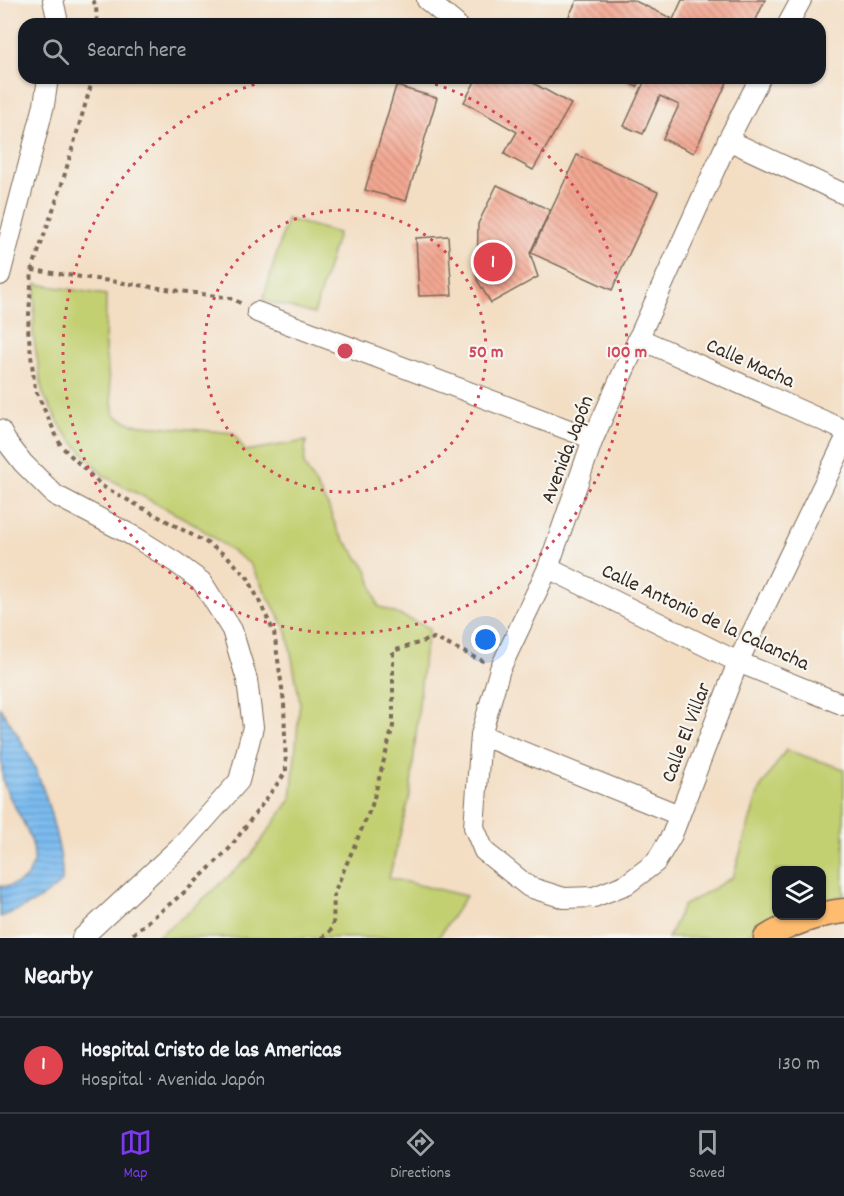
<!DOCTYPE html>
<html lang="en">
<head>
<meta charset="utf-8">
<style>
	body { margin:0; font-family:Dekko,sans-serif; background:#242831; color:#f1f3f6 }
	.controls { position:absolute; right:18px; bottom:18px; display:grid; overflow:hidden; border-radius:12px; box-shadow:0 2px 4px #0004 }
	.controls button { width:54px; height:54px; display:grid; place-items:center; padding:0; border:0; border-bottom:2px solid #363941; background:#171b24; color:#f1f3f6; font:30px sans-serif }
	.you { position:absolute; left:486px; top:640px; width:21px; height:21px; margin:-15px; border:4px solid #fff; border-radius:50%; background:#1a73e8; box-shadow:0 0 0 9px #1a73e833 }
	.badge { display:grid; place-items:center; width:39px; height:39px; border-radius:50%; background:#7c3aed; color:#fff; font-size:20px; font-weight:700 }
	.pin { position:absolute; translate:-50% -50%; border:3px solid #fff; box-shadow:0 2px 6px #0006 }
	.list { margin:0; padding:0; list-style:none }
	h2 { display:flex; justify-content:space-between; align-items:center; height:78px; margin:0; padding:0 24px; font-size:26px }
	h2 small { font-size:20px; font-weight:400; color:#9ea1a6 }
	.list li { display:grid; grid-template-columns:39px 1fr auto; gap:18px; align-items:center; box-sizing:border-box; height:96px; padding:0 24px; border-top:2px solid #363941 }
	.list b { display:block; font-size:22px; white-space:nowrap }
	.list p { margin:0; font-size:20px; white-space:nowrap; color:#9ea1a6 }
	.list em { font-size:20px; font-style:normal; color:#9ea1a6 }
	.icon { flex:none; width:33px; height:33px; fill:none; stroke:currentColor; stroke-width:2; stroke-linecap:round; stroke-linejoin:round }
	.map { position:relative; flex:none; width:844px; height:938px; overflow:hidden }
	.search { position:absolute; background:#171b24; box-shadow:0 2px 4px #0004; left:18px; right:18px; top:18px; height:66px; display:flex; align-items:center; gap:15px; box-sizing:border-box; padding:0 21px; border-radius:18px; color:#9ea1a6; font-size:22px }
	.sheet { height:174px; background:#171b24 }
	nav { display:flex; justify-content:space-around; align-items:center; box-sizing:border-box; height:84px; border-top:2px solid #363941; background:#171b24; font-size:16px; color:#9ea1a6 }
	nav a { display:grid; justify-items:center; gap:3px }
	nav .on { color:#7c3aed }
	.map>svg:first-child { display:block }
	.grass { fill:#c3d072; stroke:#7f7d48; stroke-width:1.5 }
	.water { fill:url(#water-rules); stroke:#5c7387; stroke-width:1.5 }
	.building { fill:url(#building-back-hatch) }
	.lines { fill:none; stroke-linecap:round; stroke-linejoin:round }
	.minor-casing { stroke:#7b6958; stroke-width:22 }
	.major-casing { stroke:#7b6958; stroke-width:27 }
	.path { stroke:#7b6958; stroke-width:4; stroke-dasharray:4.5 4.5; stroke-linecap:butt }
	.minor { stroke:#fff; stroke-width:20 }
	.major { stroke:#fdbc6f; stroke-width:24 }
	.ring { fill:none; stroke:#d1495b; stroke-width:3; stroke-dasharray:3 6 }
	.labels { text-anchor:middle; stroke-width:4.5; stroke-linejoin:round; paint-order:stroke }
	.street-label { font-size:21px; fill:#3b2a1e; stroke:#f6f6f2 }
	.centre { fill:#d1495b; stroke:#f6f6f2; stroke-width:3 }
	.ring-label { font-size:18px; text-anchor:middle; font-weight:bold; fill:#d1495b; stroke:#f6f6f2; stroke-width:4.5; stroke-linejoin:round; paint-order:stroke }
</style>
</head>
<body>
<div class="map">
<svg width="844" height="938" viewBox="0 0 844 938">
	<defs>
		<pattern id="water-rules" width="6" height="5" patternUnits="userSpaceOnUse" patternTransform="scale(1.5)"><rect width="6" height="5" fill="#7cbcf0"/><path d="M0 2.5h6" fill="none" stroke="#6799c2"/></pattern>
		<pattern id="building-back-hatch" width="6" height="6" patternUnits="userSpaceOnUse" patternTransform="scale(1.5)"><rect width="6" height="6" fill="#f3a893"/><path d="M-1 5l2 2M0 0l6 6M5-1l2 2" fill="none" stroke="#c68977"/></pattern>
	</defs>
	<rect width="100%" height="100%" fill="#f6f6f2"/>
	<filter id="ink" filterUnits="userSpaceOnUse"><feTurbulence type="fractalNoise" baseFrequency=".0167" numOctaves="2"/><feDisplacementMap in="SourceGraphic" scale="12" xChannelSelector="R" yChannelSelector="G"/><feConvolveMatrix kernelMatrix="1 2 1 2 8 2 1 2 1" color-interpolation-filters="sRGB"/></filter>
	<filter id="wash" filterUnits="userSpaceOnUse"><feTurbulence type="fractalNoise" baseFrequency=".008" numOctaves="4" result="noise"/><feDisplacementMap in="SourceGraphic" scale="24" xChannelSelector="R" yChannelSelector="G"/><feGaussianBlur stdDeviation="1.35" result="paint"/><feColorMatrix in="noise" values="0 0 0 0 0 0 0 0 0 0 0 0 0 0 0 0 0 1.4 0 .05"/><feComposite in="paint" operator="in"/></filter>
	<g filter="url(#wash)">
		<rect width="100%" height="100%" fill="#f3dec4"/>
		<g class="grass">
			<path d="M287 219 338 233 314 314 263 300Z"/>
			<path d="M36 284 106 295 105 351 114 415 132 424 234 433 245 451 306 441 304 464 328 506 338 532 367 569 378 606 430 628 424 654 410 795 389 878 466 896 438 938H155L184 916 249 858 291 799 300 702 287 631 250 564 193 523 104 476 64 432 43 394 33 334Z"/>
			<path d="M786 750 844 769V895L822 902V870H776V914L742 938H668L683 906 733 877 759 790Z"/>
		</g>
		<path class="water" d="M0 708C29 749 44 782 55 831 59 848 63 864 62 882 39 901 28 907 0 917V886C10 887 22 884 28 875 48 845 11 810 3 781 0 758 0 732 0 708Z"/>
		<g id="blocks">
			<g class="building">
				<path d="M577 0H633L671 18 668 24H565Z"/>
				<path d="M682 0H765L754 24H671Z"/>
				<path d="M477 78H524L571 104 533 170 504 154 517 132 464 102Z"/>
				<path d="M619 78H641L637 87Z"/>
				<path d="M646 78H729L694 153 663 139 679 105 660 96 643 134 624 126Z"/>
				<path d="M396 86 437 98 406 201 365 190Z"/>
				<path d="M577 155 658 192 612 290 531 253Z"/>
				<path d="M497 185 550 210 530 253 538 277 491 303 477 280 478 224Z"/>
				<path d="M448 236 452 295 419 296 416 238Z"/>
			</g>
		</g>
	</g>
	<g filter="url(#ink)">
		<use href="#blocks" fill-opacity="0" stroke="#7b6958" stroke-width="1.5"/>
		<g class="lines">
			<defs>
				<g id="minor">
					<path d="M53 0 57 18 56 24"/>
					<path d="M427 0 456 24"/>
					<path d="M788 24 801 0"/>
					<path d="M760 78 728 140 593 439 548 568 500 669 481 735 474 827 484 851 529 887 564 898 594 897 627 884 656 862 672 835 738 662 844 442"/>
					<path d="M728 140 844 194"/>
					<path d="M0 275 44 105 48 78"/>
					<path d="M257 312 593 439"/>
					<path d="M638 338 844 430"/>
					<path d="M0 430 6 441 23 463 55 495 135 537 175 562 202 582 232 630 247 680 253 727 239 781 185 842 82 938"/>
					<path d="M548 568 738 662 844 705"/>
					<path d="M481 735 679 815"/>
				</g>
				<path id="major" d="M766 938C788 924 818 914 844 911"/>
			</defs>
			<use href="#minor" class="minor-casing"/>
			<use href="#major" class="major-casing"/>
			<g class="path">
				<path d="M93 0 96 6 97 24"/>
				<path d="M93 78 61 187 32 270 28 329 35 389 61 446 102 486 207 543 228 557 248 578 274 632 284 702 286 772 229 849 187 890 128 938"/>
				<path d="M32 270 230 298 243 304"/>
				<path d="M322 938 333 928 334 893 372 805 393 726V651L434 638 485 662"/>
			</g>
			<use href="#minor" class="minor"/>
			<use href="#major" class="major"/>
		</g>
	</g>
	<g class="ring">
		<circle cx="345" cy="351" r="141"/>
		<path d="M418 79A282 282 0 1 1 272 79"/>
	</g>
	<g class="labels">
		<g class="street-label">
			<text transform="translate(751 362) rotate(24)" y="7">Calle Macha</text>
			<text transform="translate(566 449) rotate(-69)" y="7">Avenida Japón</text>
			<text transform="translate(706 616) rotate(25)" y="7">Calle Antonio de la Calancha</text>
			<text transform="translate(685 732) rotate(-69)" y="7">Calle El Villar</text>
		</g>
	</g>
	<circle cx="345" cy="351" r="9" class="centre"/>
	<g class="ring-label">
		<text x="486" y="357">50 m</text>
		<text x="627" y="357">100 m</text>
	</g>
</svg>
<div class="controls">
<button><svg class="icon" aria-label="layers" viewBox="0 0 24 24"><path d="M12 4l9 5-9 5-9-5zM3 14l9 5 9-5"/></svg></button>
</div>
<div class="you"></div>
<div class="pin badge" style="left:493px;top:262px;background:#e0444e">1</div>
<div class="search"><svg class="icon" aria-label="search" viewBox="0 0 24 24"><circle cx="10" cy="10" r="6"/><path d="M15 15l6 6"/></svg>Search here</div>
</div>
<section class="sheet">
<h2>Nearby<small></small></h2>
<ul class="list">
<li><span class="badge" style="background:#e0444e">1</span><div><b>Hospital Cristo de las Americas</b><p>Hospital · Avenida Japón</p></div><em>130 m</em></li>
</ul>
</section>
<nav>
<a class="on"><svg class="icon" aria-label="map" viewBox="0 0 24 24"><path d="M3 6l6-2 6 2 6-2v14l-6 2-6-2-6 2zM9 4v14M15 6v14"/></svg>Map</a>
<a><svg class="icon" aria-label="directions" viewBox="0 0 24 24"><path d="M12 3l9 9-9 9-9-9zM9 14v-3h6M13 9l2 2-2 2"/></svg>Directions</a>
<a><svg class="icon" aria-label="saved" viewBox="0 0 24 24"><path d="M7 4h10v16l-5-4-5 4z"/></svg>Saved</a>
</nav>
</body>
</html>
